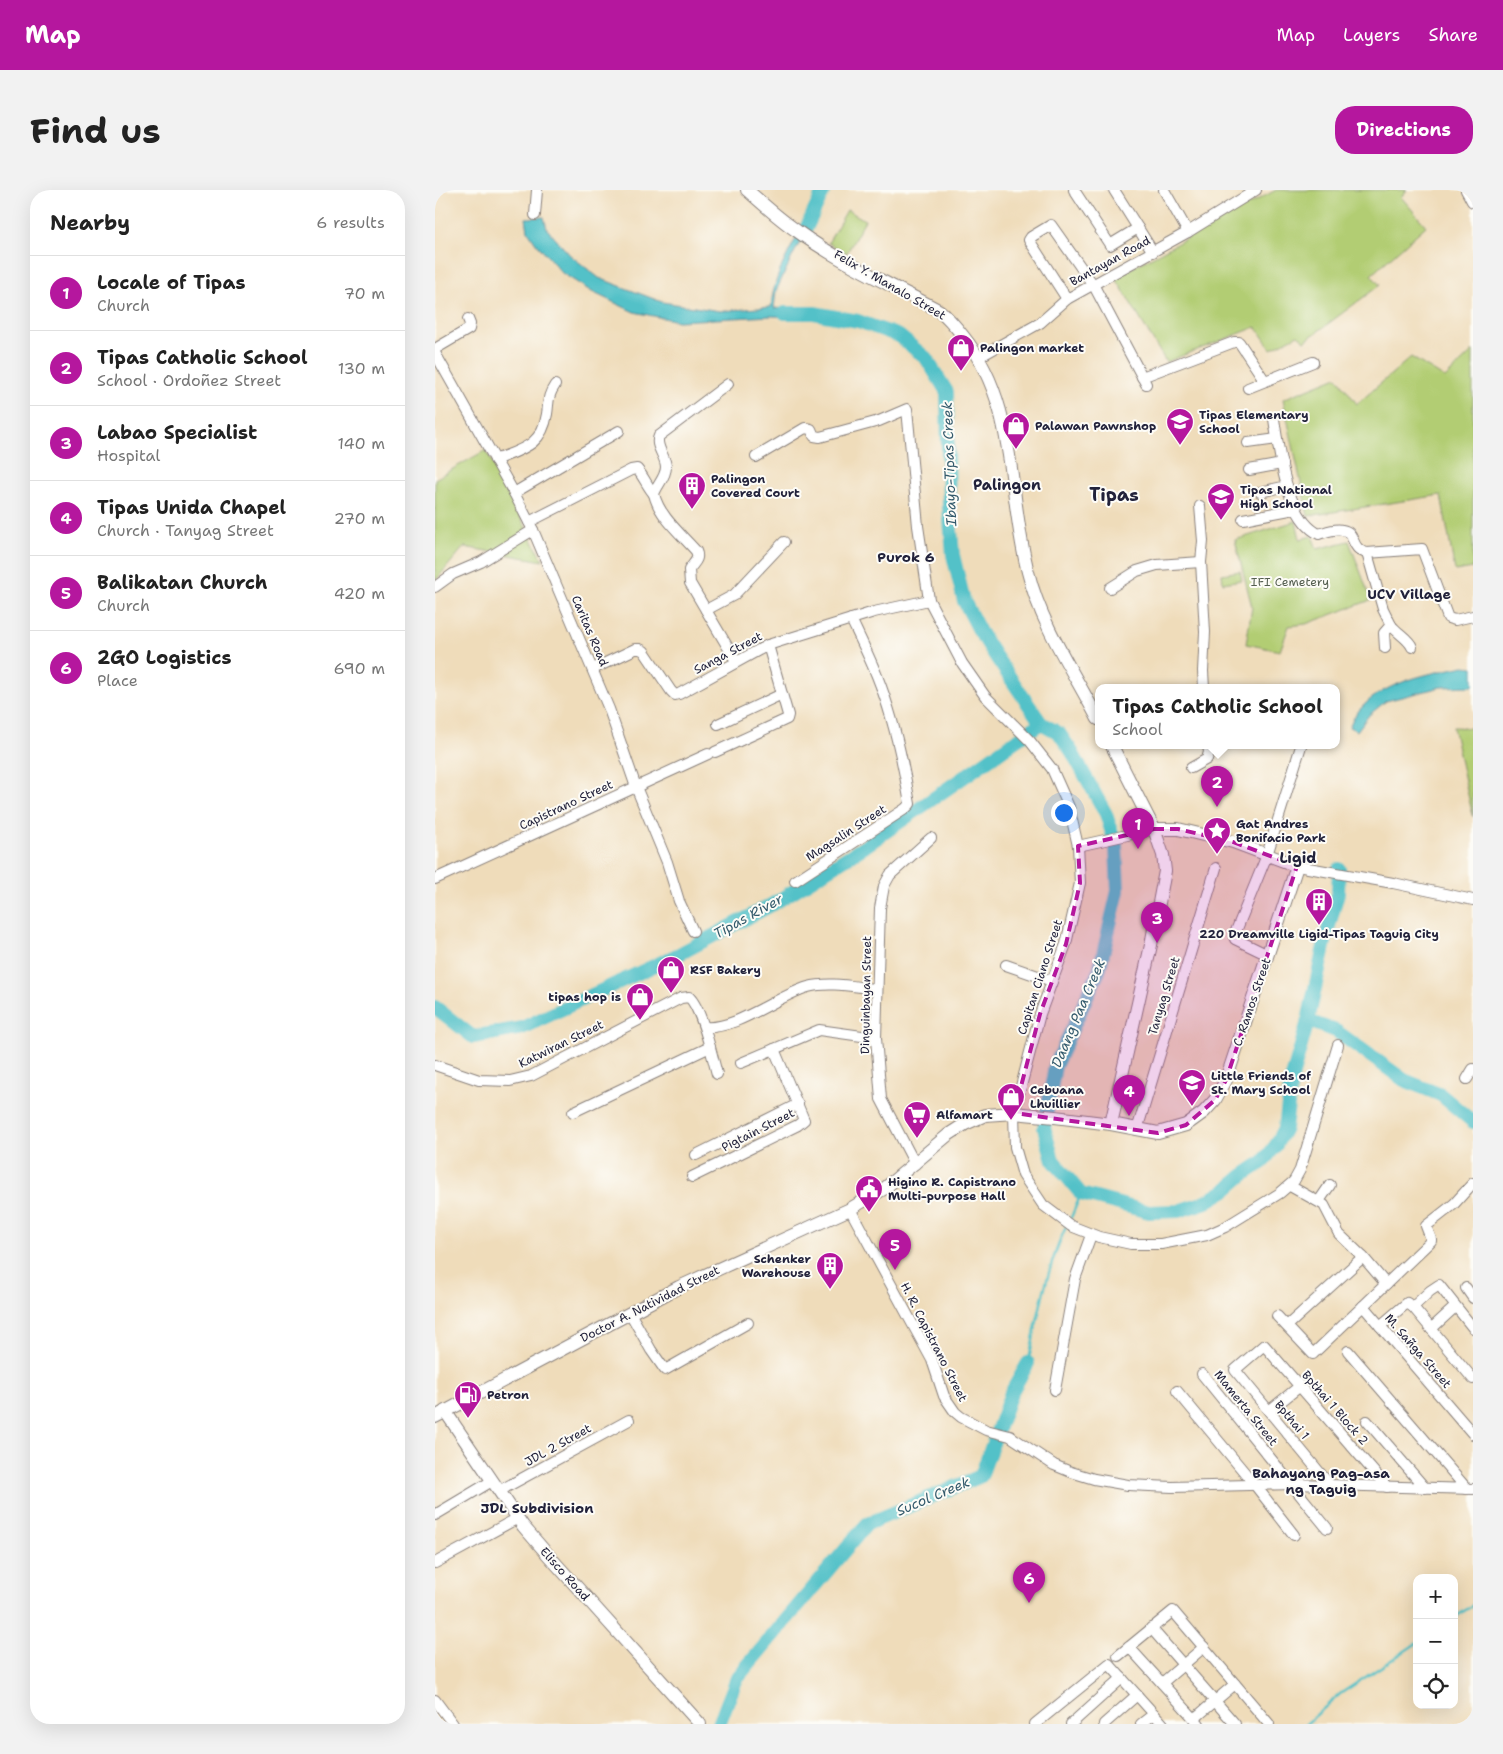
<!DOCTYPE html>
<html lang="en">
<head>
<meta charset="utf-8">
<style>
	body { margin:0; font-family:"Shantell Sans",sans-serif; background:#f2f2f2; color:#222 }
	.controls { position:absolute; right:15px; bottom:15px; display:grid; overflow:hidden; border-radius:10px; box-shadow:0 5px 20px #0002 }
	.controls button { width:45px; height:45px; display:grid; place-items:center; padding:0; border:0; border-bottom:1px solid #e0e0e0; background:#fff; color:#222; font:25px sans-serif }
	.you { position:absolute; left:628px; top:622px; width:18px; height:18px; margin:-12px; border:4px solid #fff; border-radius:50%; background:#1a73e8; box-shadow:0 0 0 8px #1a73e833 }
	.badge { display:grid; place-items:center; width:32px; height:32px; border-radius:50%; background:#b5179e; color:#fff; font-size:16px; font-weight:700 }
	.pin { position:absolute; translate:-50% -41px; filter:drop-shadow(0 1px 2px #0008) }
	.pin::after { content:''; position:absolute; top:26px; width:18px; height:15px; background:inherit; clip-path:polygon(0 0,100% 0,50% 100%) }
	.popup { position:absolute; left:660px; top:494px; width:245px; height:65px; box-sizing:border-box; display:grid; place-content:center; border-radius:10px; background:#fff; filter:drop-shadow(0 1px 4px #0005); font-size:16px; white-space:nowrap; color:#767676 }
	.popup b { font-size:19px; color:#222 }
	.popup::after { content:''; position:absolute; left:50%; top:100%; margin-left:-10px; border:10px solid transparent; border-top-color:#fff }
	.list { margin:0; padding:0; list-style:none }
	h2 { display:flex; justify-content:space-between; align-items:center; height:65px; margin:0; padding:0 20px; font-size:21px }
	h2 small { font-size:16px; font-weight:400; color:#767676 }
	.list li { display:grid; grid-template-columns:32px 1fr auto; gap:15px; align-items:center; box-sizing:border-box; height:75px; padding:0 20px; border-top:1px solid #e0e0e0 }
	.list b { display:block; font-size:19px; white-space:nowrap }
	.list p { margin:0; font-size:16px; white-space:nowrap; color:#767676 }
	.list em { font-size:16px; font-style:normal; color:#767676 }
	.icon { flex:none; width:28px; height:28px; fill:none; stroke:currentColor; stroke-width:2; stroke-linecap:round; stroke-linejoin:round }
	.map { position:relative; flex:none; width:1038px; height:1534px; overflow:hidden; border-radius:20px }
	header { display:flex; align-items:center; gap:30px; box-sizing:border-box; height:70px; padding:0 25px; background:#b5179e; color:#fff }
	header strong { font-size:24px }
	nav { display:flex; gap:28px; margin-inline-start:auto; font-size:18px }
	.intro { display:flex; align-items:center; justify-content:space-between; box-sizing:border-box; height:120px; padding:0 30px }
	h1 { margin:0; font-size:35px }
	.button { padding:12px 22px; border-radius:20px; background:#b5179e; color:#fff; font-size:18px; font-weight:700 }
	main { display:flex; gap:30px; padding:0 30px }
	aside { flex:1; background:#fff; border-radius:20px; box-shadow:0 5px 20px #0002 }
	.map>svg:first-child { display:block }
	.green { fill:#b2cd73; stroke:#6a7857 }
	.water { fill:#53c1c8; stroke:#3a7282 }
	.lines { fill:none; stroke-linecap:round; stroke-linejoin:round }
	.stream { stroke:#53c1c8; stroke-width:2.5 }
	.river { stroke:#53c1c8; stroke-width:14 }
	.minor-casing { stroke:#887f7a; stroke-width:12 }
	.major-casing { stroke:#887f7a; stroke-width:14 }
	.minor { stroke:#fff; stroke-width:10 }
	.major { stroke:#fff; stroke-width:12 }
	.marked { fill:#b5179e; fill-opacity:0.2; stroke:#b5179e; stroke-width:4; stroke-dasharray:10 6; stroke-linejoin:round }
	.labels { text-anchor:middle; stroke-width:4; stroke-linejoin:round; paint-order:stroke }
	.street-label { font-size:12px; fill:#22223b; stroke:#fdfcf7 }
	.poi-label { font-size:12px; font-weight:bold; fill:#22223b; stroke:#fdfcf7; text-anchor:start }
	.park-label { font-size:12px; fill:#545e4f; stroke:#fdfcf7 }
	.water-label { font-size:14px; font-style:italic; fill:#335a6c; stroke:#fdfcf7 }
	.neighbourhood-label { font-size:14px; font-weight:bold; fill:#22223b; stroke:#fdfcf7 }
	.quarter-label { font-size:15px; font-weight:bold; fill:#22223b; stroke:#fdfcf7 }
	.district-label { font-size:18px; font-weight:bold; fill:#22223b; stroke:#fdfcf7 }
</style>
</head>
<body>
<header>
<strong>Map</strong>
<nav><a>Map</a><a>Layers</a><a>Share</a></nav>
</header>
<div class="intro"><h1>Find us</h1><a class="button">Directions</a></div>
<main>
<aside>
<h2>Nearby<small>6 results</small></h2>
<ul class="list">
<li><span class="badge">1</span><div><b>Locale of Tipas</b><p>Church</p></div><em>70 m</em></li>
<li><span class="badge">2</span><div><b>Tipas Catholic School</b><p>School · Ordoñez Street</p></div><em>130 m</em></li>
<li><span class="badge">3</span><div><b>Labao Specialist</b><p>Hospital</p></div><em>140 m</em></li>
<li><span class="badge">4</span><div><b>Tipas Unida Chapel</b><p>Church · Tanyag Street</p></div><em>270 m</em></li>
<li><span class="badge">5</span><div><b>Balikatan Church</b><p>Church</p></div><em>420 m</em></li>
<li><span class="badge">6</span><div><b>2GO Logistics</b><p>Place</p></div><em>690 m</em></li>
</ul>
</aside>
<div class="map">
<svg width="1038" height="1534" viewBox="0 0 1038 1534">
	<rect width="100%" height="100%" fill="#fdfcf7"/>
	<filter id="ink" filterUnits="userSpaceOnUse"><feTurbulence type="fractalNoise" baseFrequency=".02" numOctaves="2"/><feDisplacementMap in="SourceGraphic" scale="10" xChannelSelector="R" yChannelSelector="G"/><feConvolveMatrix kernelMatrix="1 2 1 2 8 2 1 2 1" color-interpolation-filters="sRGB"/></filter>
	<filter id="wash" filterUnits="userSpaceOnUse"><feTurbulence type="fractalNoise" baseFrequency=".0096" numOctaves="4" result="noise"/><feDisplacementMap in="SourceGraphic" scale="20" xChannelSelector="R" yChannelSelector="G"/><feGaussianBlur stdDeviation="1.12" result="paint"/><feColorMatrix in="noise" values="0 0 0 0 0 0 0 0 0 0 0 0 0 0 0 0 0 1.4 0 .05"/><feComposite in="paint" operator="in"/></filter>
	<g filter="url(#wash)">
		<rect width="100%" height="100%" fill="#efdcba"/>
		<g class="green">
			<path d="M841 0H972L966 7 991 36 936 85 945 95 870 151 863 145 836 159 821 137 731 172 680 87Z"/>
			<path d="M412 20 430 30 412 63 393 53Z"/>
			<path d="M1038 161V378L1020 381 1006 305 873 326 848 209 902 187 922 214 976 167 1010 188Z"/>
			<path d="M51 260 108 371 29 357 0 391V289Z"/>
			<path d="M861 331 865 349 877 346 882 359 914 351 936 410 871 434 854 436 845 461 811 454 817 417 800 350Z"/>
			<path d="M805 381 807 390 788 393 787 384Z"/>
			<path d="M1018 537 1038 538V627Z"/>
		</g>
		<g class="water">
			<path d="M109 27 112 39 135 65 164 88 227 112 285 121 336 117C338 90 350 68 363 45L368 47 358 65 341 101 339 118 370 121 369 127 336 126 243 131 199 122 157 102 127 83 101 53 93 41 91 28Z"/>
			<path d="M1029 476 1038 477V496L1006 497 951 511 934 525 922 541 914 537C932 494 989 485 1029 476Z"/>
		</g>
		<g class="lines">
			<g class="stream">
				<path d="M635 1030 646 1004"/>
				<path d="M593 1173C603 1128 611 1079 631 1037"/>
				<path d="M1019 1428 1038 1415"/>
				<path d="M871 1534 905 1504 982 1453"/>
			</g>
			<g class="river">
				<path d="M368 45 389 0"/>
				<path d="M350 123H379L423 131 464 146 491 168 512 202 514 317 518 365 529 411 545 442 561 467 606 533 624 543 637 562 671 624 681 656 683 701 664 781 620 876 609 938 618 970 646 1004 714 1022 743 1021 771 1012 791 1000 807 986 828 972 841 955 850 938 856 891 873 831 901 841 969 890 1006 905 1038 932"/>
				<path d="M0 817 38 847 87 838 246 763 338 714 429 657 606 533"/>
				<path d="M873 831 891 747 903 703 904 679"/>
				<path d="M284 1534 302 1488 432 1334 546 1286 576 1203 593 1173"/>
			</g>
		</g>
	</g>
	<g filter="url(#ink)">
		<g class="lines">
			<defs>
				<g id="minor">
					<path d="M639 0 675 55 703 38"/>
					<path d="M679 0 718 62"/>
					<path d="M729 0 753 42"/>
					<path d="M100 25 102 0"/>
					<path d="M632 109 594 50 596 47 616 35 659 96 711 194"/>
					<path d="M0 159 34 139 35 134 33 129"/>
					<path d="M0 163 79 303 98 340 174 519 201 597 232 672 244 711 258 741"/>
					<path d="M544 167 605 133 632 109 753 42 821 0"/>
					<path d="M707 187 799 152H804L830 191"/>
					<path d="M293 194 224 246C219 256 231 266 231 277 231 287 222 295 219 304 224 326 246 344 261 361 265 370 258 373 254 380L255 393 301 471"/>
					<path d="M813 198 878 172"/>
					<path d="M839 229C844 261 851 328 884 344 891 342 900 338 907 340 922 342 914 359 932 363L987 359 1013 428 1020 430 1038 426"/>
					<path d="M813 253 842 249"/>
					<path d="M321 267 370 238 376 239 379 246 385 247 444 231 472 219 483 336 494 410 527 473 550 506 595 551 617 579 634 617 643 656 645 693 631 754 605 824 579 923 580 957 588 985 608 1015 636 1036 664 1047 696 1054H726L772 1045 790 1037 845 1003 859 991 865 980 903 855"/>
					<path d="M60 270C87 259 107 256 112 224 114 211 112 207 120 195"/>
					<path d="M814 280 847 274"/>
					<path d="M825 302 852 296"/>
					<path d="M79 303 184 241"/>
					<path d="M765 316 768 351 766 372 770 442 768 481 769 498"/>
					<path d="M808 329 860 319"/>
					<path d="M94 332 196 280 202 279C209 287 212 296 219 304"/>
					<path d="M932 363 948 419 956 435 949 443 950 458"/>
					<path d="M0 397 18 384 46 372 98 340"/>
					<path d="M675 398 702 381 722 375 766 372"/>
					<path d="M271 420 299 405 349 352"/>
					<path d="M956 435C962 443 974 449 977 457"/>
					<path d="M158 479 200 459H205L209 461 236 501 240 505 244 504 333 455 439 422 494 410"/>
					<path d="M283 534 347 504"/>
					<path d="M280 562 352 529 353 525 333 455"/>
					<path d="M756 578 772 569 774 562 773 556"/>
					<path d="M643 656 719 639"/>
					<path d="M862 676 958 693 1038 710"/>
					<path d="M0 689 273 564"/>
					<path d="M360 691 470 619 475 614C468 571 458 526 442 486 434 466 425 448 416 429"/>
					<path d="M833 765 800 749 799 746 832 665 866 556"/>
					<path d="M571 775 617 791"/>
					<path d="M270 837C301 840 342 806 373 797 395 791 420 797 442 799"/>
					<path d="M306 873 384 840 441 848"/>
					<path d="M0 875 44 890 75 891 96 886 246 808 254 807C267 819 277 866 282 884"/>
					<path d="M1032 889 1038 879"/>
					<path d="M138 922 275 857"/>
					<path d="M702 940 781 678"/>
					<path d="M261 965 363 914"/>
					<path d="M480 974 446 909 441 848 445 718 449 696 455 685 496 648"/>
					<path d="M257 987 363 935 369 930 339 859"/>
					<path d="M855 996 889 1015 904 1044 928 1067 951 1094"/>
					<path d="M884 1011 895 995"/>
					<path d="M415 1019 497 1170 509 1206 520 1222 526 1227 551 1240 575 1246 619 1275 636 1282 659 1289 693 1295 737 1297 858 1294 1038 1299"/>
					<path d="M1031 1098 1038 1108"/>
					<path d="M928 1116 1038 1244"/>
					<path d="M978 1117 1038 1189"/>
					<path d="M195 1123 216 1160 230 1180 313 1133"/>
					<path d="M842 1126 878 1164 996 1051V1049L991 1036 1019 1014 1038 993"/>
					<path d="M852 1136 928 1067"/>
					<path d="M945 1136 972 1113 978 1117 995 1101 1004 1095 1038 1138"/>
					<path d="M996 1139 1020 1117"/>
					<path d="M913 1161 1032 1299"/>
					<path d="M767 1184 892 1338"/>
					<path d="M620 1200 640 1089 656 1045"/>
					<path d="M742 1201 820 1295 859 1345"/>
					<path d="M834 1221 865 1196"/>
					<path d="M932 1231 990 1298"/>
					<path d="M895 1295 800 1180 829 1155 952 1297"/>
					<path d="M64 1301 194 1230"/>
					<path d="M0 1325 57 1291"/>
					<path d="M0 1373 83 1328"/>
					<path d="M716 1438 800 1534"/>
					<path d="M694 1457 764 1534"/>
					<path d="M683 1466 738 1421 834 1534"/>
					<path d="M727 1493 769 1457"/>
					<path d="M0 1510 18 1534"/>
					<path d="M759 1529 800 1494"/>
					<path d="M600 1534 674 1474 728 1534"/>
					<path d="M636 1534 687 1488"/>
					<path d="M669 1534 702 1505"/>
					<path d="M706 1534 719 1524"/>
				</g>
				<g id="major">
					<path d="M312 0C328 14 344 29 362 41 406 73 457 95 505 121 514 128 521 137 528 146 583 214 572 302 593 382 606 435 638 481 663 529"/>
					<path d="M1032 0 1038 11"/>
					<path d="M676 934 716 755 730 681 728 665 719 639 677 556"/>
					<path d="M10 1221 88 1336 114 1366 265 1534"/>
					<path d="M0 1227 244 1097 415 1019 450 998 513 945 530 934 550 925 579 923 620 927 676 934 723 943 751 935 769 922 780 910 791 890 862 676 798 652 743 639H719"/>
				</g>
			</defs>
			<use href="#minor" class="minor-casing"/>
			<use href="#major" class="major-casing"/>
			<use href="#minor" class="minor"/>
			<use href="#major" class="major"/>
		</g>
	</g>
	<path class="marked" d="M719 639H743L798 652 862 676 791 890 780 910 751 935 723 943 579 923 605 824 631 754 645 693 643 656Z"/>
	<defs>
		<symbol id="shop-pin" viewBox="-11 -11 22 30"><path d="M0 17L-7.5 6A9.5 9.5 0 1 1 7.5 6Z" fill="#b5179e" stroke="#fdfcf7"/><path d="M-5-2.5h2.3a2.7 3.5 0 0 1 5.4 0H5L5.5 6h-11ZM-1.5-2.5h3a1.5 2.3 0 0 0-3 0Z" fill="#fff"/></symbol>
		<symbol id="school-pin" viewBox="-11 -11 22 30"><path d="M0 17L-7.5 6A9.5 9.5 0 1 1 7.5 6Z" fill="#b5179e" stroke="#fdfcf7"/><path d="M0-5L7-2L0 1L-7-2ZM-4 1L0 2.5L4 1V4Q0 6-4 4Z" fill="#fff"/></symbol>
		<symbol id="building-pin" viewBox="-11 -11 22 30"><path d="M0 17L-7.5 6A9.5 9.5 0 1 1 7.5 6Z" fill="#b5179e" stroke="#fdfcf7"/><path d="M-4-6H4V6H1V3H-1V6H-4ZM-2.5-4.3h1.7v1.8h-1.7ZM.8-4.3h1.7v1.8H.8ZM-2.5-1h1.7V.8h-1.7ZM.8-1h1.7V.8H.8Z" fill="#fff"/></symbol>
		<symbol id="sight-pin" viewBox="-11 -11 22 30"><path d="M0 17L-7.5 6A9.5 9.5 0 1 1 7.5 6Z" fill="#b5179e" stroke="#fdfcf7"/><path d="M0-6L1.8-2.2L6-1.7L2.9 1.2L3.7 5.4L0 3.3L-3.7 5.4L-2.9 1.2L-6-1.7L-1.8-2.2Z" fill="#fff"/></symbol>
		<symbol id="supermarket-pin" viewBox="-11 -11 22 30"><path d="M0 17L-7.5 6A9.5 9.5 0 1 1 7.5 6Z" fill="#b5179e" stroke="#fdfcf7"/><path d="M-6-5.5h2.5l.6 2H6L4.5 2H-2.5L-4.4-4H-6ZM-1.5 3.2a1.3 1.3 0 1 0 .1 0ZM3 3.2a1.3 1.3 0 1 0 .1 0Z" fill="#fff"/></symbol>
		<symbol id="civic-pin" viewBox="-11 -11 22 30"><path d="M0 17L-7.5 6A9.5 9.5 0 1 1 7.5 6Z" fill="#b5179e" stroke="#fdfcf7"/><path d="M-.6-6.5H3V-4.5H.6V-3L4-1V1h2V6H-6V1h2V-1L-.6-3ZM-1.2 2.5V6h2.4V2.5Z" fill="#fff"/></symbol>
		<symbol id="fuel-pin" viewBox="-11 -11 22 30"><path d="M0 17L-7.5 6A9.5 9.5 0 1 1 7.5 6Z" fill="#b5179e" stroke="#fdfcf7"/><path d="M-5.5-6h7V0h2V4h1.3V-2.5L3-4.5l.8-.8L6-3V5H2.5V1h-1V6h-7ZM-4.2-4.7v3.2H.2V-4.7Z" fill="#fff"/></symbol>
	</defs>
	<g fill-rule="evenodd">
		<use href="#shop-pin" x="510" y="142" width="32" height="43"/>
		<use href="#school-pin" x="729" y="216" width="32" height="43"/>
		<use href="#shop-pin" x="565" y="220" width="32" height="43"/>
		<use href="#building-pin" x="241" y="280" width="32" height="43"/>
		<use href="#school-pin" x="770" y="291" width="32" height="43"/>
		<use href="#sight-pin" x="766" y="625" width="32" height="43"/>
		<use href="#building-pin" x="868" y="696" width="32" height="43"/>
		<use href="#shop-pin" x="220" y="764" width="32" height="43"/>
		<use href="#shop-pin" x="189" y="791" width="32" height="43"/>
		<use href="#school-pin" x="741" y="877" width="32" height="43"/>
		<use href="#shop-pin" x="560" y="891" width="32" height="43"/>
		<use href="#supermarket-pin" x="466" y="909" width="32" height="43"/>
		<use href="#civic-pin" x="418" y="983" width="32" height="43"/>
		<use href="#building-pin" x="379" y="1060" width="32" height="43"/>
		<use href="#fuel-pin" x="17" y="1189" width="32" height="43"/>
	</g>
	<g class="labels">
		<g class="street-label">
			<text transform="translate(675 71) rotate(-29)" y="4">Bantayan Road</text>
			<text transform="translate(455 95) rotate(30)" y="4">Felix Y. Manalo Street</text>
			<text transform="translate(155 441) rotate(67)" y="4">Caritas Road</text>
			<text transform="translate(293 463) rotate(-28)" y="4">Sanga Street</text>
			<text transform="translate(131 615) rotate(-25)" y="4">Capistrano Street</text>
			<text transform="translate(411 643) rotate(-33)" y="4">Magsalin Street</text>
			<text transform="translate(605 787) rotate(-72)" y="4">Capitan Ciano Street</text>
			<text transform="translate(431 805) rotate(-89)" y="4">Dinguinbayan Street</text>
			<text transform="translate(729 806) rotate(-73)" y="4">Tanyag Street</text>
			<text transform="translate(817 812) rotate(-71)" y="4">C. Ramos Street</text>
			<text transform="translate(126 854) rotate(-26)" y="4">Katwiran Street</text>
			<text transform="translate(323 940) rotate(-27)" y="4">Pigtain Street</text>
			<text transform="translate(215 1114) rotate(-27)" y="4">Doctor A. Natividad Street</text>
			<text transform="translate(499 1152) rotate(63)" y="4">H. R. Capistrano Street</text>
			<text transform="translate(983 1161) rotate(49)" y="4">M. Sañga Street</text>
			<text transform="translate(811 1218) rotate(51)" y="4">Mamerta Street</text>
			<text transform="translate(900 1218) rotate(49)" y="4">Bpthai 1 Block 2</text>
			<text transform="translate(857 1230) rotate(50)" y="4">Bpthai 1</text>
			<text transform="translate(123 1255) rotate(-29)" y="4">JDL 2 Street</text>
			<text transform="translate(130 1384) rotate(48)" y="4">Elisco Road</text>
		</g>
		<g class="poi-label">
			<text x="545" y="162">Palingon market</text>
			<text x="764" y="229">Tipas Elementary<tspan x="764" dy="14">School</tspan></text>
			<text x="600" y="240">Palawan Pawnshop</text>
			<text x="276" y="293">Palingon<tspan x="276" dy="14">Covered Court</tspan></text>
			<text x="805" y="304">Tipas National<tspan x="805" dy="14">High School</tspan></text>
			<text x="801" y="638">Gat Andres<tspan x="801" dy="14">Bonifacio Park</tspan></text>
			<text x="884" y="748" text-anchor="middle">220 Dreamville Ligid-Tipas Taguig City</text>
			<text x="255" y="784">RSF Bakery</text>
			<text x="186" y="811" text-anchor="end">tipas hop is</text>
			<text x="776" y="890">Little Friends of<tspan x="776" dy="14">St. Mary School</tspan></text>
			<text x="595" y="904">Cebuana<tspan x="595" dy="14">Lhuillier</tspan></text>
			<text x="501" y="929">Alfamart</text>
			<text x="453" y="996">Higino R. Capistrano<tspan x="453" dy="14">Multi-purpose Hall</tspan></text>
			<text x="376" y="1073" text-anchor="end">Schenker<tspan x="376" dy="14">Warehouse</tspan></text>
			<text x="52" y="1209">Petron</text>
		</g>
		<g class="park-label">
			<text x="855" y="396">IFI Cemetery</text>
		</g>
		<g class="water-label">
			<text transform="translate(514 274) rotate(-92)" y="5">Ibayo-Tipas Creek</text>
			<text transform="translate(313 726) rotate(-29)" y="5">Tipas River</text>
			<text transform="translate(643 823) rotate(-67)" y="5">Daang Paa Creek</text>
			<text transform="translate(498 1306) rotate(-23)" y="5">Sucol Creek</text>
		</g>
		<g class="neighbourhood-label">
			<text x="471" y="372">Purok 6</text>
			<text x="974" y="409">UCV Village</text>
			<text x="886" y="1288">Bahayang Pag-asa<tspan x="886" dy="16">ng Taguig</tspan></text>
			<text x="102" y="1323">JDL Subdivision</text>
		</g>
		<g class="quarter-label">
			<text x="572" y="300">Palingon</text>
			<text x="863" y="673">Ligid</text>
		</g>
		<g class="district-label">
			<text x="679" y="311">Tipas</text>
		</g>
	</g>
</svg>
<div class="controls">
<button>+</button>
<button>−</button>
<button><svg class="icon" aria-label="locate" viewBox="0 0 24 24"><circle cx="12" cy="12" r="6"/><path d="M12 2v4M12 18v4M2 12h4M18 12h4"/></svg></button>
</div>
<div class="you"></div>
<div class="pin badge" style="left:703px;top:659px">1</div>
<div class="pin badge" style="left:782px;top:617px">2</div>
<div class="popup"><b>Tipas Catholic School</b>School</div>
<div class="pin badge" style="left:722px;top:753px">3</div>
<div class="pin badge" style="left:694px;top:926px">4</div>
<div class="pin badge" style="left:460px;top:1080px">5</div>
<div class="pin badge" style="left:594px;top:1413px">6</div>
</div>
</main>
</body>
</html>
